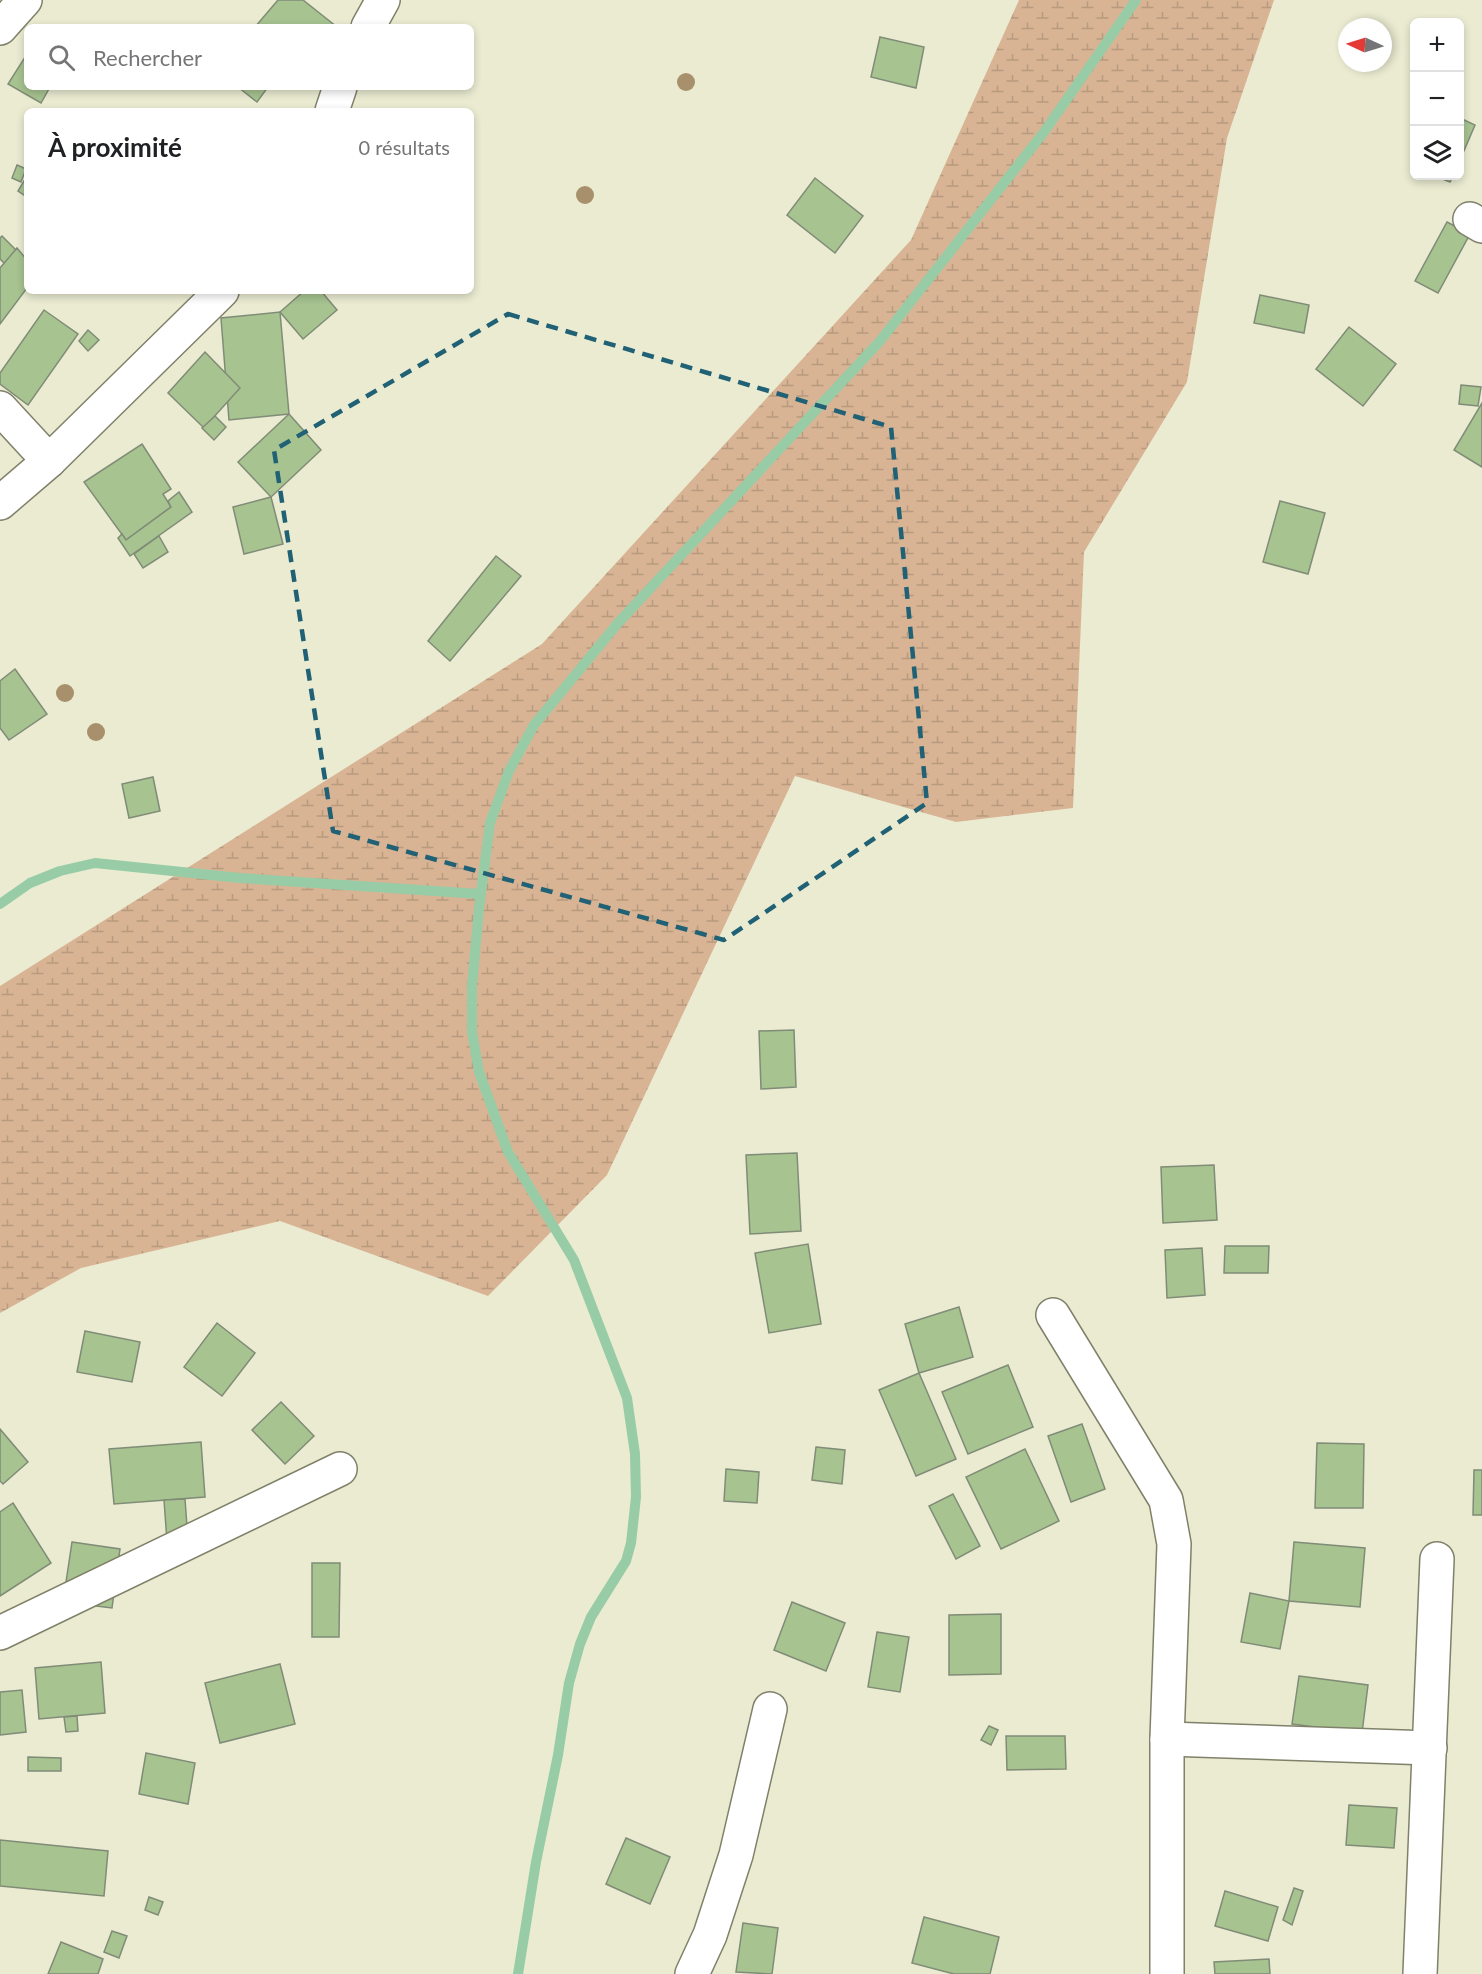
<!DOCTYPE html>
<html lang="fr">
<head>
<meta charset="utf-8">
<style>
	body { margin:0; font-family:Lato,sans-serif; background:#f2f2f2; color:#202124 }
	.controls { position:absolute; right:18px; top:18px; display:grid; overflow:hidden; border-radius:9px; box-shadow:0 3px 9px #0003 }
	.controls button { width:54px; height:54px; display:grid; place-items:center; padding:0; border:0; border-bottom:2px solid #e0e0e0; background:#fff; color:#202124; font:30px sans-serif }
	.compass { position:absolute; left:1338px; top:18px; width:54px; height:54px; border-radius:50%; background:#fff; box-shadow:0 3px 9px #0003; rotate:274deg }
	.list { margin:0; padding:0; list-style:none }
	h2 { display:flex; justify-content:space-between; align-items:center; height:78px; margin:0; padding:0 24px; font-size:26px }
	h2 small { font-size:20px; font-weight:400; color:#757577 }
	.icon { flex:none; width:33px; height:33px; fill:none; stroke:currentColor; stroke-width:2; stroke-linecap:round; stroke-linejoin:round }
	.map { position:relative; flex:none; width:1482px; height:1974px; overflow:hidden }
	.search { position:absolute; background:#fff; box-shadow:0 3px 9px #0003; left:24px; top:24px; width:450px; height:66px; display:flex; align-items:center; gap:15px; box-sizing:border-box; padding:0 21px; border-radius:9px; color:#757577; font-size:22px }
	.panel { position:absolute; background:#fff; box-shadow:0 3px 9px #0003; left:24px; top:108px; width:450px; height:186px; border-radius:9px }
	.map>svg:first-child { display:block }
	.wetland { fill:url(#wetland-marsh) }
	.lines { fill:none; stroke-linecap:round; stroke-linejoin:round }
	.stream { stroke:#97cca7; stroke-width:10 }
	.building { fill:#a7c390; stroke:#808c77; stroke-width:1.5 }
	.street-casing { stroke:#80816a; stroke-width:36 }
	.street { stroke:#fff; stroke-width:33 }
	.tree { fill:#a7906b }
	.marked { fill:none; stroke:#206175; stroke-width:4.5; stroke-dasharray:12 8; stroke-linejoin:round }
</style>
</head>
<body>
<div class="map">
<svg width="1482" height="1974" viewBox="0 0 1482 1974">
	<defs>
		<pattern id="wetland-marsh" width="20" height="14" patternUnits="userSpaceOnUse" patternTransform="scale(1.5)"><rect width="20" height="14" fill="#d8b494"/><path d="M1 5h8M5 5V1M11 12h8M15 12V8" fill="none" stroke="#b89a7e"/></pattern>
	</defs>
	<rect width="100%" height="100%" fill="#eaebd1"/>
	<path class="wetland" d="M1019 0H1274L1227 138 1187 382 1084 552 1073 808 956 822 795 776 607 1175 488 1296 280 1221 81 1268 0 1313V986L542 644 911 240Z"/>
	<g class="lines">
		<g class="stream">
			<path d="M0 904 30 883 60 871 95 863 240 878 480 894"/>
			<path d="M518 1974 536 1862 558 1755 569 1683 580 1644 591 1617 626 1561 631 1543 636 1497 635 1454 627 1398 574 1260 508 1152 479 1072 472 1032V986L479 908 490 823 509 771 534 725 618 623 880 341 1044 132 1136 0"/>
		</g>
	</g>
	<g class="building">
		<path d="M278 0H303L337 27H255Z"/>
		<path d="M880 37 924 47 916 88 871 77Z"/>
		<path d="M27 54V87H50L41 103 8 84Z"/>
		<path d="M238 87H268L257 102Z"/>
		<path d="M1460 118 1475 125 1460 160Z"/>
		<path d="M17 165 26 169 21 182 12 178Z"/>
		<path d="M27 176V197L18 191Z"/>
		<path d="M1435 176H1453L1450 182Z"/>
		<path d="M815 178 863 216 835 253 787 215Z"/>
		<path d="M1447 222 1470 234 1438 293 1415 281Z"/>
		<path d="M2 236 16 250 5 264 0 259V238Z"/>
		<path d="M17 248 27 260V288L0 324V268Z"/>
		<path d="M304 291H321L337 310 303 339 280 312Z"/>
		<path d="M1260 295 1309 305 1304 333 1254 323Z"/>
		<path d="M44 310 78 334 28 405 0 384V373Z"/>
		<path d="M280 312 289 414 229 420 221 318Z"/>
		<path d="M1349 327 1396 364 1363 406 1316 369Z"/>
		<path d="M88 330 99 340 88 351 79 341Z"/>
		<path d="M205 352 240 388 204 428 168 393Z"/>
		<path d="M1461 385 1481 387 1478 406 1459 404Z"/>
		<path d="M1482 403V467L1454 450Z"/>
		<path d="M289 414 321 450 271 497 238 462Z"/>
		<path d="M215 416 226 427 214 440 202 428Z"/>
		<path d="M142 444 171 489 163 494 171 507 126 540 84 482Z"/>
		<path d="M179 492 192 512 130 556 118 538 122 534 126 540 171 507 168 501Z"/>
		<path d="M271 497 283 544 244 554 233 507Z"/>
		<path d="M1280 501 1325 513 1308 574 1263 562Z"/>
		<path d="M159 536 168 552 143 568 134 554Z"/>
		<path d="M496 556 521 576 450 661 428 641Z"/>
		<path d="M15 669 47 714 9 740 0 728V681Z"/>
		<path d="M153 777 160 811 129 818 122 784Z"/>
		<path d="M794 1030 796 1087 761 1089 759 1031Z"/>
		<path d="M797 1153 801 1231 750 1234 746 1155Z"/>
		<path d="M1214 1165 1217 1220 1163 1223 1161 1167Z"/>
		<path d="M808 1244 821 1324 769 1333 755 1253Z"/>
		<path d="M1225 1246H1269L1268 1273H1224Z"/>
		<path d="M1202 1248 1205 1295 1167 1298 1165 1250Z"/>
		<path d="M959 1307 973 1357 919 1373 905 1324Z"/>
		<path d="M217 1323 255 1353 222 1396 184 1367Z"/>
		<path d="M85 1331 140 1342 132 1382 77 1372Z"/>
		<path d="M1008 1365 1033 1427 968 1454 942 1392Z"/>
		<path d="M919 1373 956 1459 916 1476 879 1390Z"/>
		<path d="M281 1402 314 1436 285 1464 252 1430Z"/>
		<path d="M1082 1424 1105 1489 1071 1502 1048 1436Z"/>
		<path d="M0 1429 28 1462 3 1484 0 1481Z"/>
		<path d="M201 1442 205 1497 114 1504 109 1449Z"/>
		<path d="M1317 1443 1364 1444 1363 1508H1315Z"/>
		<path d="M816 1447 845 1450 842 1484 812 1480Z"/>
		<path d="M1025 1449 1059 1521 1001 1549 966 1477Z"/>
		<path d="M726 1469 759 1472 757 1503 724 1501Z"/>
		<path d="M1474 1470H1482V1515H1473Z"/>
		<path d="M953 1494 980 1546 956 1559 929 1506Z"/>
		<path d="M185 1499 189 1554 168 1555 164 1500Z"/>
		<path d="M13 1503 51 1563 0 1596V1512Z"/>
		<path d="M72 1542 120 1549 112 1608 63 1602Z"/>
		<path d="M1294 1542 1365 1548 1360 1607 1289 1601Z"/>
		<path d="M312 1563H340L339 1637H312Z"/>
		<path d="M1250 1593 1289 1601 1280 1649 1241 1642Z"/>
		<path d="M792 1602 845 1623 826 1671 774 1650Z"/>
		<path d="M1001 1614V1674L949 1675V1615Z"/>
		<path d="M877 1632 909 1637 900 1692 868 1687Z"/>
		<path d="M101 1662 105 1713 39 1719 35 1668Z"/>
		<path d="M280 1664 295 1724 220 1743 205 1683Z"/>
		<path d="M1299 1676 1368 1685 1362 1733 1292 1724Z"/>
		<path d="M22 1690 26 1732 0 1735V1692Z"/>
		<path d="M77 1716 78 1731 66 1732 64 1717Z"/>
		<path d="M989 1726 998 1730 991 1745 981 1740Z"/>
		<path d="M1006 1736H1065L1066 1769 1007 1770Z"/>
		<path d="M146 1753 195 1763 188 1804 139 1794Z"/>
		<path d="M28 1757 61 1758V1771H28Z"/>
		<path d="M1349 1805 1397 1808 1394 1848 1346 1845Z"/>
		<path d="M626 1838 670 1857 650 1904 606 1884Z"/>
		<path d="M0 1840 108 1851 104 1896 0 1886Z"/>
		<path d="M1294 1888 1303 1891 1292 1925 1283 1920Z"/>
		<path d="M1225 1891 1278 1907 1268 1941 1215 1926Z"/>
		<path d="M149 1897 163 1902 158 1915 145 1910Z"/>
		<path d="M924 1917 999 1937 990 1974H954L912 1963Z"/>
		<path d="M743 1923 778 1928 772 1974 736 1972Z"/>
		<path d="M112 1931 127 1936 119 1958 104 1952Z"/>
		<path d="M61 1942 103 1959 98 1974H48Z"/>
		<path d="M1269 1959 1270 1974H1215L1214 1962Z"/>
	</g>
	<g class="lines">
		<defs>
			<g id="street">
				<path d="M368 27 383 0"/>
				<path d="M0 28 25 0"/>
				<path d="M332 111 340 87"/>
				<path d="M1470 219 1482 226"/>
				<path d="M0 408 49 461"/>
				<path d="M0 503 49 461 222 291"/>
				<path d="M1053 1315 1166 1500 1174 1544 1167 1739V1974"/>
				<path d="M0 1633 340 1469"/>
				<path d="M1167 1739 1430 1748"/>
				<path d="M692 1974 710 1935 736 1855 770 1709"/>
				<path d="M1420 1974 1437 1559"/>
			</g>
		</defs>
		<use href="#street" class="street-casing"/>
		<use href="#street" class="street"/>
	</g>
	<g class="tree">
		<circle cx="686" cy="82" r="9"/>
		<circle cx="585" cy="195" r="9"/>
		<circle cx="65" cy="693" r="9"/>
		<circle cx="96" cy="732" r="9"/>
	</g>
	<path class="marked" d="M508 314 891 427 927 803 724 940 333 831 274 450Z"/>
</svg>
<div class="controls">
<button>+</button>
<button>−</button>
<button><svg class="icon" aria-label="layers" viewBox="0 0 24 24"><path d="M12 4l9 5-9 5-9-5zM3 14l9 5 9-5"/></svg></button>
</div>
<svg class="compass" viewBox="-18 -18 36 36"><path d="M0-13l5 13h-10z" fill="#e53935"/><path d="M0 13l5-13h-10z" fill="#757577"/></svg>
<div class="search"><svg class="icon" aria-label="search" viewBox="0 0 24 24"><circle cx="10" cy="10" r="6"/><path d="M15 15l6 6"/></svg>Rechercher</div>
<section class="panel">
<h2>À proximité<small>0 résultats</small></h2>
<ul class="list">
</ul>
</section>
</div>
</body>
</html>
